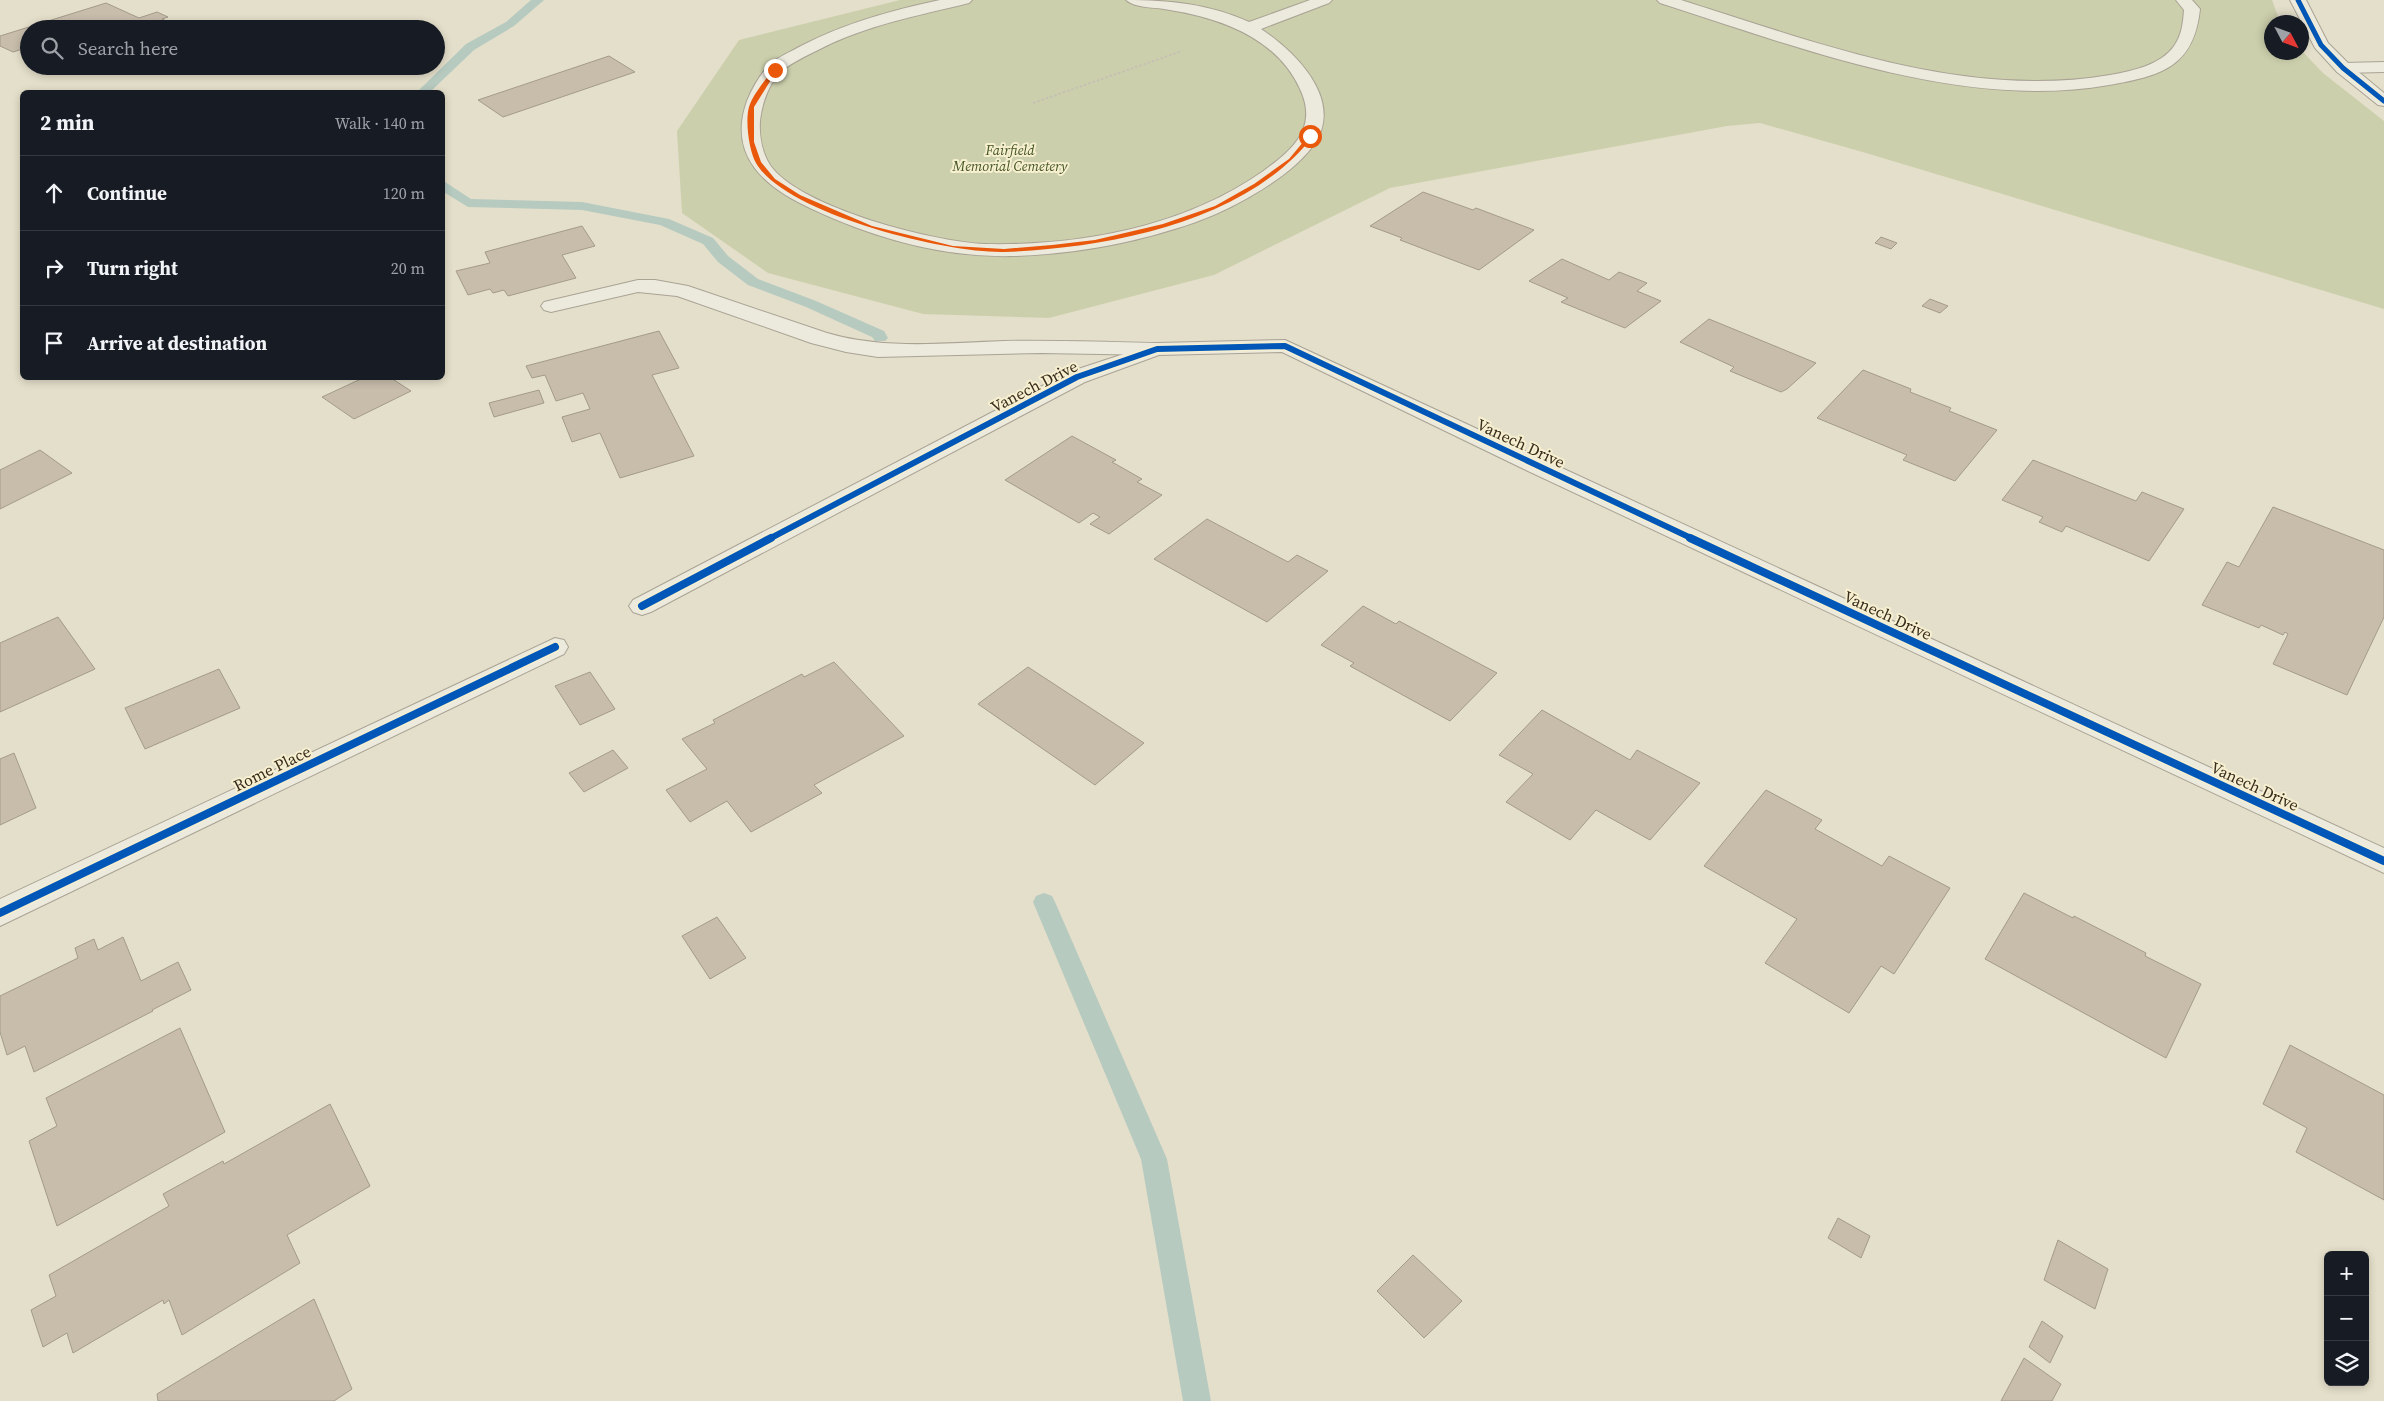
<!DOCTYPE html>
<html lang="en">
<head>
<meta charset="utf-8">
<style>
	body { margin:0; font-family:"Source Serif 4",serif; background:#20242c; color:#f1f3f6 }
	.controls { position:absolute; right:15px; bottom:15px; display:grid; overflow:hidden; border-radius:8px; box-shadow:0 2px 8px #0003 }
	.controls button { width:45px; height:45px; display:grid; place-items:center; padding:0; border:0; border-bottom:1px solid #363941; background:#171b24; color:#f1f3f6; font:25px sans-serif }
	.compass { position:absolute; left:2264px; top:15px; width:45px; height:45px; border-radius:50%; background:#171b24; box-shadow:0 2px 8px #0003; rotate:131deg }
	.stop { position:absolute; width:15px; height:15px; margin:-11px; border:4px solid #ea580c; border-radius:50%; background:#fff }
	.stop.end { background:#ea580c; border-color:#fff; box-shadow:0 1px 5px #0008 }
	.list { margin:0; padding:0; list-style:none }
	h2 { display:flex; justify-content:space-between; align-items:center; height:65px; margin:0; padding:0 20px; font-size:21px }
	h2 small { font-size:16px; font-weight:400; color:#9ea1a6 }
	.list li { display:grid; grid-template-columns:32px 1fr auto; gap:15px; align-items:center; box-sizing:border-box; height:75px; padding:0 20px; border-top:1px solid #363941 }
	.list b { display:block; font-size:19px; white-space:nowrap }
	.list em { font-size:16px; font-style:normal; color:#9ea1a6 }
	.icon { flex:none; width:28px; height:28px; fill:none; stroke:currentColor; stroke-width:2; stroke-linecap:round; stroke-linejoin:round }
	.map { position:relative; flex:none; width:2384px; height:1401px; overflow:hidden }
	.search { position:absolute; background:#171b24; box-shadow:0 2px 8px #0003; left:20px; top:20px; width:425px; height:55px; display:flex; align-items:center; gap:12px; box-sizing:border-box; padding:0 18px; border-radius:28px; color:#9ea1a6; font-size:19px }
	.panel { position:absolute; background:#171b24; box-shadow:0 2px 8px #0003; left:20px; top:90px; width:425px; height:290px; border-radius:8px }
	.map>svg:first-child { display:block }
	.cemetery { fill:#cccfac }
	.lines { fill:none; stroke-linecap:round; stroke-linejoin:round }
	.stream { fill:#b6cac0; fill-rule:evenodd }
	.building { fill:#c8bdab; stroke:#a49a8a }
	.service-casing { stroke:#a9a394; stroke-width:2 }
	.minor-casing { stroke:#a9a394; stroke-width:2 }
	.tertiary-casing { stroke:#a9a394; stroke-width:2 }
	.path { stroke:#c5c0b3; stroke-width:2; stroke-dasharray:2.5 2; stroke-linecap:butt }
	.service { fill:#ece9dd; fill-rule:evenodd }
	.minor { fill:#ece9dd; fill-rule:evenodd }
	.tertiary { fill:#ece9dd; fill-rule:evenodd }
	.cycleway-far2-casing { stroke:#f6efd0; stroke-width:7 }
	.cycleway-far1-casing { stroke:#f6efd0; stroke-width:9 }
	.cycleway-casing { stroke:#f6efd0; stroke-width:11 }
	.cycleway-far2 { stroke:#0057b8; stroke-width:5 }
	.cycleway-far1 { stroke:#0057b8; stroke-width:6 }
	.cycleway { stroke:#0057b8; stroke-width:8 }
	.route { fill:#ea580c }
	.labels { text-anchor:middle; stroke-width:4; stroke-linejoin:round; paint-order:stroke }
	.far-park-label { font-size:14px; font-style:italic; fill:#452; stroke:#f6efd0 }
	.street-label { font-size:16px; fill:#382c1c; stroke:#f6efd0 }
</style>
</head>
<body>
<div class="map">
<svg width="2384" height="1401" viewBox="0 0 2384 1401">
	<rect width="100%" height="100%" fill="#e4dfca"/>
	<path class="cemetery" d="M900 0H2272L2280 22H2272V52H2302V51L2323 73 2384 121V309L1866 153 1760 123 1727 126 1390 188 1214 275 1049 318 923 314 768 273 682 213 677 131 739 40Z"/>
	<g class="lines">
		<g class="stream">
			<path d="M531 0H544L514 26 474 50 430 92H417L466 44 506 22Z"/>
			<path d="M442 180 471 199 582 202 669 219 713 238 728 256 758 279 816 301 884 331 888 338 885 341H875L872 337 806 307 748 285 718 262 703 244 660 225 582 210 468 207 442 191Z"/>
			<path d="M1044 893 1052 896 1055 902 1167 1159 1211 1401H1183L1141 1159 1033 902 1036 896Z"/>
		</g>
	</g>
	<g class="building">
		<path d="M106 3 139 18 157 12 168 17 162 19 184 29H29V47L13 52 0 46V36Z"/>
		<path d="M609 56 635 72 503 117 478 100Z"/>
		<path d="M1423 192 1473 210 1476 208 1534 230 1479 270 1400 240 1402 238 1370 226Z"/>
		<path d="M582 226 595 246 562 255 576 278 508 296 504 290 493 293 490 289 468 295 456 271 490 263 485 252Z"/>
		<path d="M1881 237 1897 243 1891 249 1875 243Z"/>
		<path d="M1562 259 1609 280 1619 272 1647 283 1637 291 1661 301 1625 328 1561 302 1568 298 1529 281Z"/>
		<path d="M1930 299 1948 306 1940 313 1922 306Z"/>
		<path d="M1709 319 1816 363 1787 389 1781 392 1730 371 1734 367 1680 342Z"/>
		<path d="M659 331 679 368 652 375 694 456 620 478 600 433 572 442 562 417 590 409 583 393 556 401 545 375 532 378 526 366Z"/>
		<path d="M1863 370 1911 389 1910 392 1951 408 1949 411 1997 430 1955 481 1903 460 1907 455 1817 418Z"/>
		<path d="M363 378H391L411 391 354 419 322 397Z"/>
		<path d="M539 390 544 403 494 417 489 403Z"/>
		<path d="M1072 436 1116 460 1112 462 1142 479 1137 482 1162 495 1109 534 1090 524 1100 517 1093 513 1079 523 1005 480Z"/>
		<path d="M40 450 72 473 0 509V470Z"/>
		<path d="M2033 460 2136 501 2142 492 2184 509 2149 561 2066 526 2062 532 2039 522 2043 517 2002 500Z"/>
		<path d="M2273 507 2384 550V617L2347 695 2273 664 2288 634 2285 632 2283 635 2261 625 2259 628 2202 605 2227 562 2239 567Z"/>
		<path d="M1207 519 1288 562 1297 555 1328 571 1267 622 1154 559Z"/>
		<path d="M1363 606 1396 624 1399 621 1497 673 1450 721 1350 666 1354 663 1321 645Z"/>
		<path d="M58 617 95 669 0 712V643Z"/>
		<path d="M834 662 904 736 814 785 822 793 751 832 727 801 690 822 666 790 707 769 682 739 715 723 713 720 802 674 804 677Z"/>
		<path d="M1028 667 1144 743 1095 785 978 704Z"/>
		<path d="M219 669 240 708 145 749 125 708Z"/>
		<path d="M590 672 615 709 580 725 555 686Z"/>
		<path d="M1542 710 1630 760 1637 750 1700 783 1650 840 1596 810 1570 840 1506 802 1533 774 1499 755Z"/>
		<path d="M613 750 628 768 584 792 569 773Z"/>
		<path d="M14 753 36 808 0 825V759Z"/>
		<path d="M1766 790 1822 820 1815 829 1882 866 1889 856 1950 888 1894 974 1881 966 1849 1013 1765 963 1797 919 1704 866Z"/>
		<path d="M2024 893 2073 918 2074 916 2146 953 2145 956 2201 984 2166 1058 1985 959Z"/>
		<path d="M717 917 746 958 710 979 682 936Z"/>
		<path d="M123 937 141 981 178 962 191 990 152 1010 153 1011 34 1072 25 1046 7 1055 0 1032V996L78 958 75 948 94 939 98 950Z"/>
		<path d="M180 1028 225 1132 57 1226 29 1141 57 1126 46 1098Z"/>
		<path d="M2290 1045 2384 1095V1200L2296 1152 2307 1128 2263 1104Z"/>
		<path d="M330 1104 370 1186 287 1235 300 1263 182 1335 169 1300 164 1304 163 1300 73 1353 67 1333 43 1347 31 1310 56 1296 49 1275 169 1206 163 1194 223 1161 224 1164Z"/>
		<path d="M1838 1218 1870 1236 1861 1258 1828 1238Z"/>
		<path d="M2058 1240 2108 1269 2095 1309 2044 1280Z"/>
		<path d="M1413 1255 1462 1301 1424 1338 1377 1291Z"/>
		<path d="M314 1299 352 1389 334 1401H158L157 1394Z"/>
		<path d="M2042 1321 2063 1336 2050 1363 2029 1347Z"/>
		<path d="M2024 1358 2061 1384 2052 1401H2001Z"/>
	</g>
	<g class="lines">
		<defs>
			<g id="service">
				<path d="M940 0H972L969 3C917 16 866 25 818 50 806 56 793 62 783 70 769 82 762 103 760 121 759 136 762 152 770 165 800 208 934 242 985 244 1080 246 1183 227 1262 172 1291 151 1319 129 1300 89 1276 36 1217 17 1164 9 1152 7 1135 8 1126 0 1169 0 1210 4 1249 22L1310 0H1332L1329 3 1261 29C1291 49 1335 90 1321 131 1307 170 1233 209 1196 222 1139 242 1076 254 1015 256 945 258 876 239 812 209 766 188 727 157 747 101 752 88 760 75 769 65 778 57 790 52 801 46 845 23 892 10 940 0Z"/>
				<path d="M1657 0H1681C1818 43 1965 100 2110 75 2132 71 2161 65 2174 46 2182 35 2183 22 2184 10L2176 0H2192L2200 9C2194 67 2161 76 2109 85 1962 111 1798 47 1660 3Z"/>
				<path d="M638 280H655L688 286 827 333C884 350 945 343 1004 341 1055 340 1106 342 1157 343L1165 344 1168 349 1165 354 1157 355 1041 353 878 357 846 352 811 343 677 296 638 292 551 312 544 310 541 306 544 302Z"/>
			</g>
			<g id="minor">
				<path d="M2384 62V72L2343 73 2337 72 2335 68 2337 64 2343 63Z"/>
				<path d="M1285 340 2384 848V873L1528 471 1282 352 1159 355 1085 382 651 612 642 615 633 612 629 606 633 600 1069 372 1157 343Z"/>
				<path d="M555 638 564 640 568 647 564 654 0 926V899Z"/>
			</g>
			<path id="tertiary" d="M2290 0H2306L2328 43 2349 64 2384 93V106L2378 105 2337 72 2315 48Z"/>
		</defs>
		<use href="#service" class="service-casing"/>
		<use href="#minor" class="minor-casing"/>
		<use href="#tertiary" class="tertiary-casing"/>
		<path class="path" d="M1033 103 1182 51"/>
		<use href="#service" class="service"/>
		<use href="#minor" class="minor"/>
		<use href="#tertiary" class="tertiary"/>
		<defs>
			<path id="cycleway-far2" d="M2298 0 2321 45 2343 68 2384 101"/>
			<path id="cycleway-far1" d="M769 539 1077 377 1157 349 1285 346 1693 539"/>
			<g id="cycleway">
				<path d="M1690 538 2384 861"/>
				<path d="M642 606 771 538"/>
				<path d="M0 913 555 647"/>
			</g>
		</defs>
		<use href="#cycleway-far2" class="cycleway-far2-casing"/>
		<use href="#cycleway-far1" class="cycleway-far1-casing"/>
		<use href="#cycleway" class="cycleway-casing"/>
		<use href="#cycleway-far2" class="cycleway-far2"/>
		<use href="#cycleway-far1" class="cycleway-far1"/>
		<use href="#cycleway" class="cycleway"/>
	</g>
	<path class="route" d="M773 69 777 70 754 107V142L761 162 775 179 800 195 872 226 953 246 1004 249 1052 245 1095 240 1163 224 1215 206 1254 184 1289 159 1309 135 1313 136C1247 222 1108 248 1005 252 948 254 785 214 756 163 749 151 745 121 749 107 753 94 766 80 773 69Z"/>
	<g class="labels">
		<g class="far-park-label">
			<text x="1010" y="155">Fairfield<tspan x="1010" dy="16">Memorial Cemetery</tspan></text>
		</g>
		<g class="street-label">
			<text transform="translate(1034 386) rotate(-27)" y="6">Vanech Drive</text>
			<text transform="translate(1521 443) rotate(25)" y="6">Vanech Drive</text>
			<text transform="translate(1888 615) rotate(25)" y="6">Vanech Drive</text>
			<text transform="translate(272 768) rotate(-26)" y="6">Rome Place</text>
			<text transform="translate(2255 786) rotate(25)" y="6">Vanech Drive</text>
		</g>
	</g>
</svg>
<div class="controls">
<button>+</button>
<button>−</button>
<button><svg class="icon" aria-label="layers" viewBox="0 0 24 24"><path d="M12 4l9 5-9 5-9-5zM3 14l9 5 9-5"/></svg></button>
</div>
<svg class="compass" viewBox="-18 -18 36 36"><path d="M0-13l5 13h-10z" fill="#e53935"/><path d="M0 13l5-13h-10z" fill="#9ea1a6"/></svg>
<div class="stop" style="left:1310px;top:136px"></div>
<div class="stop end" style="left:775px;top:70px"></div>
<div class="search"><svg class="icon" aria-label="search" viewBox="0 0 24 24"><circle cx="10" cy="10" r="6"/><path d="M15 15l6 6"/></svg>Search here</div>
<section class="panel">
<h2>2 min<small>Walk · 140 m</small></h2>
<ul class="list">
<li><svg class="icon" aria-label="ahead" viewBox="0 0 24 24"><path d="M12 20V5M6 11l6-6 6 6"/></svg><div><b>Continue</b></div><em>120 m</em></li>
<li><svg class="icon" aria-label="right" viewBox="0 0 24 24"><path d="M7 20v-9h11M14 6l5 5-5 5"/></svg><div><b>Turn right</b></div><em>20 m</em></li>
<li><svg class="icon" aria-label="arrive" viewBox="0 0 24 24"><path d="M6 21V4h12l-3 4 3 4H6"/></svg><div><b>Arrive at destination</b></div></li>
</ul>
</section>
</div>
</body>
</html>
